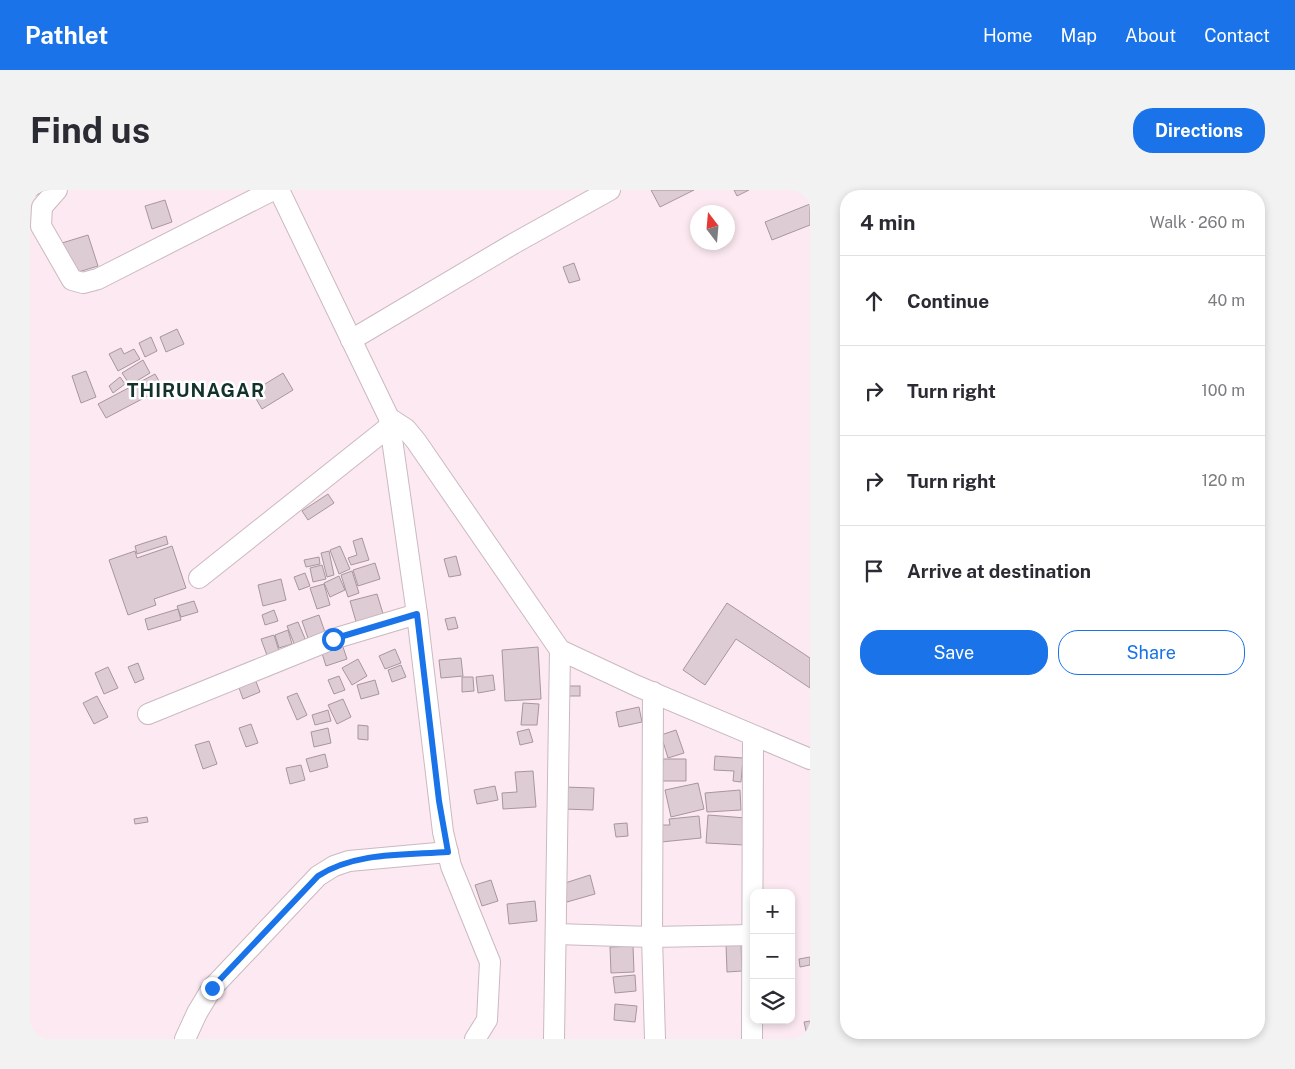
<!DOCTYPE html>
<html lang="en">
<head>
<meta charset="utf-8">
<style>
	body { margin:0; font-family:"Public Sans",sans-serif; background:#f2f2f3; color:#2b2b33 }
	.controls { position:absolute; right:15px; bottom:15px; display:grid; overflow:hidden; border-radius:10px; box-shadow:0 2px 8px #0003 }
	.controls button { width:45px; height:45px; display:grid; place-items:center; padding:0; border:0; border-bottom:1px solid #e1e1e2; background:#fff; color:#2b2b33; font:25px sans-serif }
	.compass { position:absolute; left:660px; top:15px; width:45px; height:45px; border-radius:50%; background:#fff; box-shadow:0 2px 8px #0003; rotate:344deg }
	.stop { position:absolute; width:15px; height:15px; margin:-11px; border:4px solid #1a73e8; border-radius:50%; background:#fff }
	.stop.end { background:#1a73e8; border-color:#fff; box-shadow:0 1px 5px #0008 }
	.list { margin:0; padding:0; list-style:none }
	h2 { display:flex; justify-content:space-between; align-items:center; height:65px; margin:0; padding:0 20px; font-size:21px }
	h2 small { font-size:16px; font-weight:400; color:#7c7c81 }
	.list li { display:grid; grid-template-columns:32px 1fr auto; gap:15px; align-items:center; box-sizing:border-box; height:90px; padding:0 20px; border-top:1px solid #e1e1e2 }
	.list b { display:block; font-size:19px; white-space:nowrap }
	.list em { font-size:16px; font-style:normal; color:#7c7c81 }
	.actions { display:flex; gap:10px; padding:15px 20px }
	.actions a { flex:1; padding:11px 0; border:1px solid #1a73e8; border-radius:20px; text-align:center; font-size:18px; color:#1a73e8 }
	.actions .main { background:#1a73e8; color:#fff }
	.icon { flex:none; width:28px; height:28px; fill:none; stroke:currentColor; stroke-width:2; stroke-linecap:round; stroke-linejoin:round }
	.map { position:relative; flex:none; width:780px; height:849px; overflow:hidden; border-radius:20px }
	header { display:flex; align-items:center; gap:30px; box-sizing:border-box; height:70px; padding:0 25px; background:#1a73e8; color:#fff }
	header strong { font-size:24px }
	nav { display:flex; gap:28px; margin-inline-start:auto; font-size:18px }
	.intro { display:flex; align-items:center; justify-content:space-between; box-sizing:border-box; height:120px; padding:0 30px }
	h1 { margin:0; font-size:35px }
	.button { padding:12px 22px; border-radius:20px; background:#1a73e8; color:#fff; font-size:18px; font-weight:700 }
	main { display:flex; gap:30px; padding:0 30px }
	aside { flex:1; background:#fff; border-radius:20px; box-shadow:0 2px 8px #0003 }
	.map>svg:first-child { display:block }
	.building { fill:#deccd4; stroke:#a8969e }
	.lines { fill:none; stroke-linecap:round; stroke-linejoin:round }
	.minor-casing { stroke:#cbb9c1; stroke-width:22 }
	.minor { stroke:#fff; stroke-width:20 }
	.route { stroke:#1a73e8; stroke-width:6 }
	.labels { text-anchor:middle; stroke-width:5; stroke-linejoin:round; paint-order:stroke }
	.district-label { font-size:19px; font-weight:bold; letter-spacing:1px; fill:#13322a; stroke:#fff }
</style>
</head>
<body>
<header>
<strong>Pathlet</strong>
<nav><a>Home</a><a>Map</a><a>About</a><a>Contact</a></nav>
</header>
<div class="intro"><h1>Find us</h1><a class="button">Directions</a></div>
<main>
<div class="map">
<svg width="780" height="849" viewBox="0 0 780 849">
	<rect width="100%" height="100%" fill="#fce9f1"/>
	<g class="building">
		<path d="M0 0H15L0 9Z"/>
		<path d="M621 0H664L630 17Z"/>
		<path d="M704 0H719L707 6Z"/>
		<path d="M135 10 142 32 122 39 115 16Z"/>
		<path d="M780 14V35L742 50 735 32Z"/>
		<path d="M58 45 68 76 42 84 32 53Z"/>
		<path d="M544 73 550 90 539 93 533 77Z"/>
		<path d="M147 139 154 154 136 162 130 147Z"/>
		<path d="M121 147 127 161 115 167 109 153Z"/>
		<path d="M91 158 94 164 104 159 110 169 88 181 79 164Z"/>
		<path d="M113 170 120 183 100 195 92 183Z"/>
		<path d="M56 181 66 207 51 213 42 186Z"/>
		<path d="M253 183 263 200 232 219 222 202Z"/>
		<path d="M125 184 133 198 76 228 68 214Z"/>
		<path d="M90 187 95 194 83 203 79 196Z"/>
		<path d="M298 304 304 313 278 330 272 321Z"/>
		<path d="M136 346 138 354 107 364 105 356Z"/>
		<path d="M332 348 339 370 321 375 318 368 327 365 323 351Z"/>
		<path d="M142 356 156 398 124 409 126 415 98 425 79 370 105 361 107 368Z"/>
		<path d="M310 356 320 379 309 384 300 360Z"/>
		<path d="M299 361 304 385 297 387 291 363Z"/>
		<path d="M426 366 431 385 419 387 414 369Z"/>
		<path d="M289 367 290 374 276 377 274 370Z"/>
		<path d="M345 373 350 389 328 396 323 380Z"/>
		<path d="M292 375 296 389 283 392 280 378Z"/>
		<path d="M322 381 329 403 318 407 311 385Z"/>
		<path d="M275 383 280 396 269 400 264 387Z"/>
		<path d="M309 386 315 400 300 407 294 393Z"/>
		<path d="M251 389 256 410 233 416 228 395Z"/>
		<path d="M294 394 300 415 287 419 280 398Z"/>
		<path d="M347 404 354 427 327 435 320 411Z"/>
		<path d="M164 411 168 422 151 427 147 416Z"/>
		<path d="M697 413 780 468V498L706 449 675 495 653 480Z"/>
		<path d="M148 419 151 430 118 440 115 429Z"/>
		<path d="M244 420 248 431 235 435 232 425Z"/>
		<path d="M289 425 296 445 279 451 272 431Z"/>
		<path d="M425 427 428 438 418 440 415 429Z"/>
		<path d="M268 432 276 451 265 456 257 436Z"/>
		<path d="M258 440 262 454 249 458 245 445Z"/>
		<path d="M244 445 250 464 238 468 231 449Z"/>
		<path d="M311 451 317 469 296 476 290 457Z"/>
		<path d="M508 457 511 509 475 511 472 460Z"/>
		<path d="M365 459 371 473 355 479 349 466Z"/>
		<path d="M431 468 433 486 411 488 409 470Z"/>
		<path d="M328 469 337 486 322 495 312 478Z"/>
		<path d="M108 473 114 489 105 493 98 477Z"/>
		<path d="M371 475 376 487 362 492 358 480Z"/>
		<path d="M78 477 88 498 74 504 65 483Z"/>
		<path d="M463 485 465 500 448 503 446 487Z"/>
		<path d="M309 486 315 500 304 504 298 490Z"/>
		<path d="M432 487H443L444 501 432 502Z"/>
		<path d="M225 489 230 502 213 509 208 495Z"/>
		<path d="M345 490 349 504 331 509 327 495Z"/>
		<rect x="535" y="496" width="15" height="10"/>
		<path d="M267 503 277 525 267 530 257 507Z"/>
		<path d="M67 506 78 527 64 534 53 513Z"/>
		<path d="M313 509 321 527 307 534 298 515Z"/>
		<path d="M493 513 509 514 507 535H491Z"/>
		<path d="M609 517 612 532 589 537 586 522Z"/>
		<path d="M298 520 301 531 285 535 282 525Z"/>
		<path d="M221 534 228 553 216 557 209 538Z"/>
		<path d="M328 535 338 536V550L328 549Z"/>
		<path d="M298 538 301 553 284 557 281 542Z"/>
		<path d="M499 539 503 552 490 555 487 542Z"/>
		<path d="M646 540 654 563 638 568 631 545Z"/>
		<path d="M179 551 187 574 173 579 165 555Z"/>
		<path d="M295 564 298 577 280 582 276 569Z"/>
		<path d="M685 566 713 568 711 592 703 591 704 581 684 580Z"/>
		<path d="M633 569H656V591H632Z"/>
		<path d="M271 575 275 590 260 594 256 578Z"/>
		<path d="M503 581 506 617 473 619 472 603 487 602 485 582Z"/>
		<path d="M668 593 674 619 641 627 635 600Z"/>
		<path d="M465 596 468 610 447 614 444 600Z"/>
		<path d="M534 597 564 598 563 620 533 619Z"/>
		<path d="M710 600 711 620 677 622 675 603Z"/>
		<path d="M678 625 716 628 714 655 676 653Z"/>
		<path d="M669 626 671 648 631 652 630 635H640L639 629Z"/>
		<path d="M117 627 118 632 105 634 104 629Z"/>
		<path d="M597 633 598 646 586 647 584 634Z"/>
		<path d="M560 685 565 704 537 712 532 694Z"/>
		<path d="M461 690 468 711 452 716 445 695Z"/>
		<path d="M505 711 507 731 479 734 477 714Z"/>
		<path d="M696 754H711L712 781 697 782Z"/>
		<path d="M603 756 604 782 581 783 580 757Z"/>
		<path d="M780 767V775L770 777 769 769Z"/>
		<path d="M605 785 606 801 585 803 583 787Z"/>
		<path d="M585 814 607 816 605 832 584 830Z"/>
		<path d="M780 831V849H778L774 832Z"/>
	</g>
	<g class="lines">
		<defs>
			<g id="minor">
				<path d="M27 0 12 17 11 36 42 90 53 93 68 89 243 0"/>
				<path d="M249 0 359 228 387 424 413 642 421 676 460 772 457 830 445 849"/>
				<path d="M321 150 483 54 580 0"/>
				<path d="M359 228 376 239 386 251 530 460 607 496 780 569"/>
				<path d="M169 388 360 236"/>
				<path d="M623 502 622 747 625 849"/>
				<path d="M118 524 303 449 387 424"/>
				<path d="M526 744 622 747 722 745"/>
				<path d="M155 849 167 823 182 798 288 686 304 676 319 671 418 662"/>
				<path d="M524 849 530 460"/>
				<path d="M722 849 723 546"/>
			</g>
		</defs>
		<use href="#minor" class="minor-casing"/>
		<use href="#minor" class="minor"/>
	</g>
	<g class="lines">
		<path class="route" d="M182 798 288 686C325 662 375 665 418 662L409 611 387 424 303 449"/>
	</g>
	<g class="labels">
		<g class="district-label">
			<text x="166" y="207">THIRUNAGAR</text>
		</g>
	</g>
</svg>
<div class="controls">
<button>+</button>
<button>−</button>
<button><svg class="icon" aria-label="layers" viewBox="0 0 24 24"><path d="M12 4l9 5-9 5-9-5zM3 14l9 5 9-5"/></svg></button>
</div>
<svg class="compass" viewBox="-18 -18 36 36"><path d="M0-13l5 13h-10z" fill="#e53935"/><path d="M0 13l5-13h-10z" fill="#7c7c81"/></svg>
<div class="stop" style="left:303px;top:449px"></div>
<div class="stop end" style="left:182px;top:798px"></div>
</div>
<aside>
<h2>4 min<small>Walk · 260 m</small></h2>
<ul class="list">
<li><svg class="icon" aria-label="ahead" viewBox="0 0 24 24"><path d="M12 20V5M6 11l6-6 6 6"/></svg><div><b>Continue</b></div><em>40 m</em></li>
<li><svg class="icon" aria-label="right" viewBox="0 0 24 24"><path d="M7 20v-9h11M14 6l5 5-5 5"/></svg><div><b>Turn right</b></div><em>100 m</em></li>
<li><svg class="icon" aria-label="right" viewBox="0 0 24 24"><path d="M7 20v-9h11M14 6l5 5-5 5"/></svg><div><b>Turn right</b></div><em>120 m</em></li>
<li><svg class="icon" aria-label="arrive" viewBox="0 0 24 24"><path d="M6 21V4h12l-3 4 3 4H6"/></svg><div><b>Arrive at destination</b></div></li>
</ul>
<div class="actions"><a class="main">Save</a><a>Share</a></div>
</aside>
</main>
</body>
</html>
